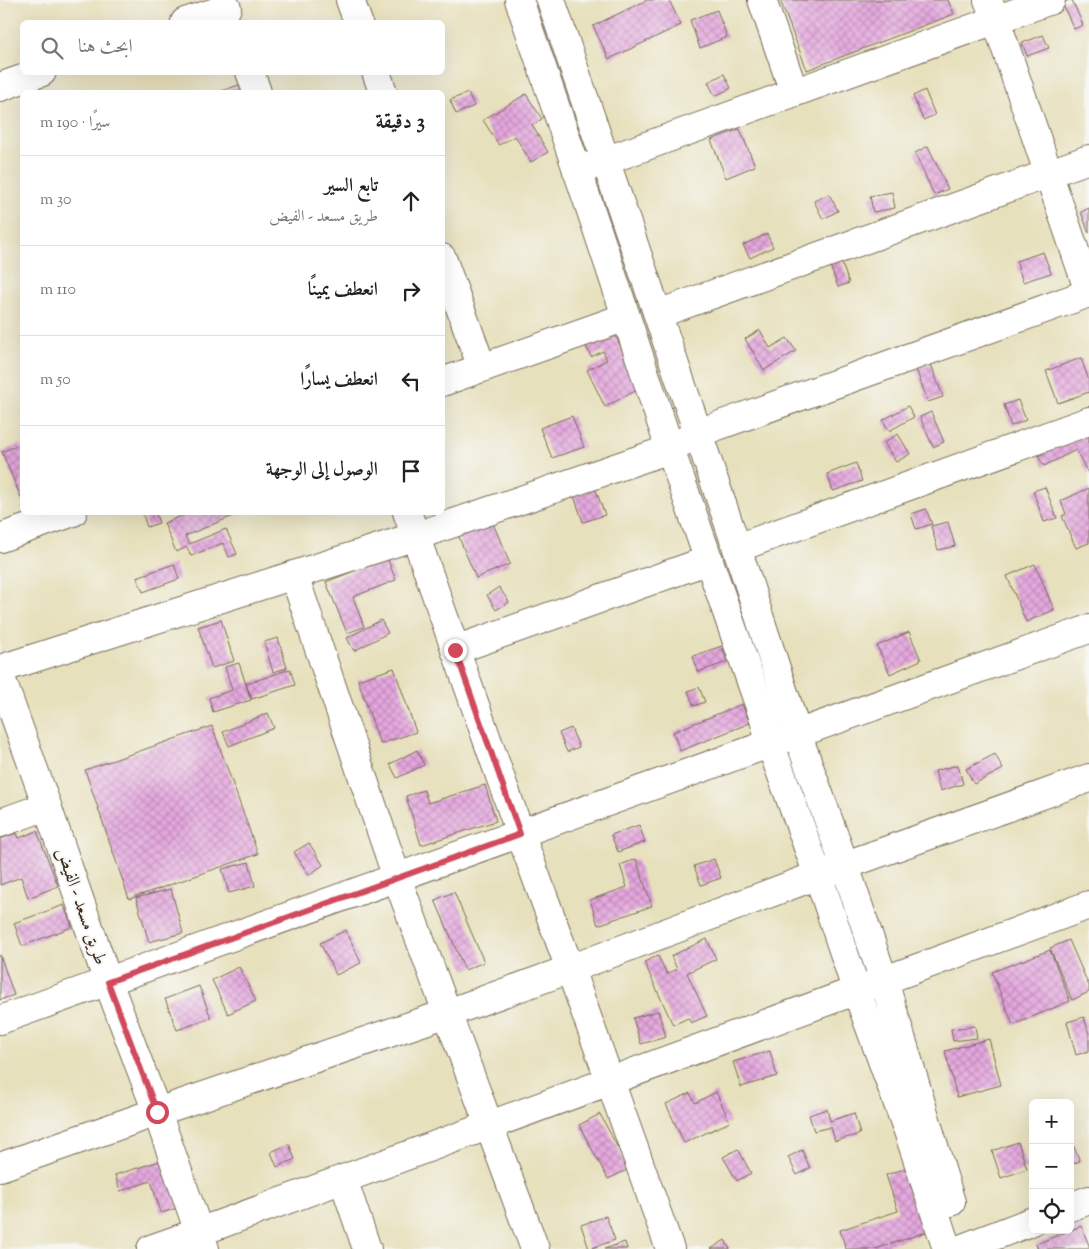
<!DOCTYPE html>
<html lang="ar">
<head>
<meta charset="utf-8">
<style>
	body { margin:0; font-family:"Sorts Mill Goudy",Amiri,serif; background:#f6f6f6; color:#222; direction:rtl }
	.controls { position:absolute; right:15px; bottom:15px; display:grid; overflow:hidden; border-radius:8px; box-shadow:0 5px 20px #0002 }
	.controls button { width:45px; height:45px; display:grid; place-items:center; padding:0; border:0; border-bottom:1px solid #e0e0e0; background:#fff; color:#222; font:25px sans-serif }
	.stop { position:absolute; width:15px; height:15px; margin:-11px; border:4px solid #d1495b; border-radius:50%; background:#fff }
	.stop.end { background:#d1495b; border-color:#fff; box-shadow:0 1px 5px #0008 }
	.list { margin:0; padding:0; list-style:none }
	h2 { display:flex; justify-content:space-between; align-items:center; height:65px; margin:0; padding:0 20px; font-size:21px }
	h2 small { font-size:16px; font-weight:400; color:#767676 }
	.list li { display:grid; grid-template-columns:32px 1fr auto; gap:15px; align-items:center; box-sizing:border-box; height:90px; padding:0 20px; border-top:1px solid #e0e0e0 }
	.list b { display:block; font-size:19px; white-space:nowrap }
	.list p { margin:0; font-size:16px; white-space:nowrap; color:#767676 }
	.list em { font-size:16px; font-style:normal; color:#767676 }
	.icon { flex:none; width:28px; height:28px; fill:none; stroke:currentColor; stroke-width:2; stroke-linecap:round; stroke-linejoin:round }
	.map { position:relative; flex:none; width:1089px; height:1249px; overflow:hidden; direction:ltr }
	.search { position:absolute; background:#fff; box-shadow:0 5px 20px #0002; left:20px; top:20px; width:425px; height:55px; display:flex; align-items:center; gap:12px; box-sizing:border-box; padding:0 18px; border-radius:8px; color:#767676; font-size:19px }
	.panel { position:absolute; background:#fff; box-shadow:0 5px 20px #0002; left:20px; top:90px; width:425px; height:425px; border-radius:8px; direction:rtl }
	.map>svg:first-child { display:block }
	.building { fill:url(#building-cross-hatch) }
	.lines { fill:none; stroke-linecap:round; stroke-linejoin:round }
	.minor-casing { stroke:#776a55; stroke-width:30 }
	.major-casing { stroke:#776a55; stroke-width:30 }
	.minor { stroke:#fff; stroke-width:28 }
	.major { stroke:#fff; stroke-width:28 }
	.route { stroke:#d1495b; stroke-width:6 }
	.labels { text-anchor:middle; stroke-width:4; stroke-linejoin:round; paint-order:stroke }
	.street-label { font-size:18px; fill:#3b2a1e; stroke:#f6f6f2 }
</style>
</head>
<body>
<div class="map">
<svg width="1089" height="1249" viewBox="0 0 1089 1249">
	<defs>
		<pattern id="building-cross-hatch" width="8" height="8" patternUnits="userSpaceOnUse" patternTransform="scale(1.25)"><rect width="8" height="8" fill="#e5a7df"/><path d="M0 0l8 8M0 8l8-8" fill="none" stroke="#bb88b4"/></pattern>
	</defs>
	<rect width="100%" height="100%" fill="#f6f6f2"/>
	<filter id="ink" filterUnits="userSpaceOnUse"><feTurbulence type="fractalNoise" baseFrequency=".02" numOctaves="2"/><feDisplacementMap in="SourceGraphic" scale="10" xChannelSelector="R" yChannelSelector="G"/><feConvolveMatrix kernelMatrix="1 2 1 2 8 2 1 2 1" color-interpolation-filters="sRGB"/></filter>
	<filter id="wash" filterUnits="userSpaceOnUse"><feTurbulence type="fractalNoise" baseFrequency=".0096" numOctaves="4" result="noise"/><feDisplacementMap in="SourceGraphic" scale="20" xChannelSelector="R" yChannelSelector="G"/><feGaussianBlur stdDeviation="1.12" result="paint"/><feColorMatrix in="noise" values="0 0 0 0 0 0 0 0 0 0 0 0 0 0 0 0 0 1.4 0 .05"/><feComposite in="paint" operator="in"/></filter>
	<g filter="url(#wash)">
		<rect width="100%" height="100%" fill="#e7e0bc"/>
		<g id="blocks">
			<g class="building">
				<path d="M647 0H669L681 25 609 59 593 26Z"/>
				<path d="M780 0H948L954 14 807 70Z"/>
				<path d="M1069 0H1072L1083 25 1074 29 1062 3Z"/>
				<path d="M717 10 727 37 700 48 690 20Z"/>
				<path d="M1043 35 1049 48 1027 56 1022 43Z"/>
				<path d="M724 74 731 88 715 96 708 82Z"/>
				<path d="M239 85 242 92H218Z"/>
				<path d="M925 90 935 115 923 120 913 96Z"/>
				<path d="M468 93 474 106 456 114 450 100Z"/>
				<path d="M526 94 542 119 532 125 548 152 531 162 515 136 499 145 483 120Z"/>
				<path d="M740 129 755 166 726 178 711 140Z"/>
				<path d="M928 146 948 189 934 195 915 153Z"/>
				<path d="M892 192 895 208 873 212 870 196Z"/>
				<path d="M829 194 838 211 823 219 814 201Z"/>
				<path d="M1089 208V233L1081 212Z"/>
				<path d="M767 234 773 247 750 258 743 245Z"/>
				<path d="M1043 252 1051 273 1023 282 1016 261Z"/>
				<path d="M838 253 849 283 838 287 827 257Z"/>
				<path d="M760 330 770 348 787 338 796 351 764 370 745 339Z"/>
				<path d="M614 333 641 388 605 407 587 370 607 360 603 351 591 357 586 346Z"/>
				<path d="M1081 358 1089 381V392L1058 403 1046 371Z"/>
				<path d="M931 364 943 397 928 402 916 369Z"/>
				<path d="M1018 400 1026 420 1011 426 1004 405Z"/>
				<path d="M908 406 914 417 889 431 883 420Z"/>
				<path d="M931 412 944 442 933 447 920 417Z"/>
				<path d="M572 416 584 447 552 458 540 428Z"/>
				<path d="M1089 430V475L1076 450 1044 466 1038 456Z"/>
				<path d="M898 434 910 454 896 462 884 443Z"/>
				<path d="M20 444 22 450V500L2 452Z"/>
				<path d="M856 463 862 481 833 491 827 474Z"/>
				<path d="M1045 487 1057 518 1044 522 1033 491Z"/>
				<path d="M595 488 605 515 583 522 574 496Z"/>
				<path d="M1089 488V543L1076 548 1062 516 1066 514 1061 501Z"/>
				<path d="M926 509 932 524 916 529 911 514Z"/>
				<path d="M142 512H155L159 523 147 527Z"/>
				<path d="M191 512H231L233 516 185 536 189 544 226 529 237 554 229 557 223 543 191 556 187 547 176 552 164 523Z"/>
				<path d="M492 521 510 564 476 578 458 535Z"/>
				<path d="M948 522 955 546 938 550 931 526Z"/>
				<path d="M387 558 396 580 353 597 364 627 347 633 326 582Z"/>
				<path d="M174 564 179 579 143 592 137 577Z"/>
				<path d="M1035 564 1054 610 1026 622 1007 576Z"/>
				<path d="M499 587 509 602 496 610 487 595Z"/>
				<path d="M221 620 234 661 212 668 198 627Z"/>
				<path d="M381 620 388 633 354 651 347 638Z"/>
				<path d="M909 632 921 660 890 674 877 646Z"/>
				<path d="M278 638 287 668 273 672 264 642Z"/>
				<path d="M722 646 727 662 698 672 693 656Z"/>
				<path d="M239 663 251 700 213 712 209 698 232 690 225 667Z"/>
				<path d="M394 668 416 732 380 744 358 680Z"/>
				<path d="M290 669 295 685 252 699 246 684Z"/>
				<path d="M699 687 705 702 694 706 688 691Z"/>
				<path d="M742 704 750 723 680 751 673 732Z"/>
				<path d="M268 713 274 728 229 746 223 732Z"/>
				<path d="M212 726 258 854 129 899 85 770Z"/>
				<path d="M571 728 579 747 567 752 559 733Z"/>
				<path d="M417 750 424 765 397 778 390 764Z"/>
				<path d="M995 754 1003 769 974 784 966 769Z"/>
				<path d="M958 765 963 784 940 791 935 771Z"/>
				<path d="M485 785 496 821 421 845 406 796 424 790 428 803Z"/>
				<path d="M639 825 645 842 618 852 611 835Z"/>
				<path d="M37 831 58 886 28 898 21 877 0 885V839L17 833 19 838Z"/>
				<path d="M309 843 323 865 309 875 294 852Z"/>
				<path d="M636 859 652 906 598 925 590 900 627 887 620 865Z"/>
				<path d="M714 859 721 878 701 885 694 866Z"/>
				<path d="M249 862 255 886 229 893 222 869Z"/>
				<path d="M171 889 183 933 149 942 136 898Z"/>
				<path d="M454 892 484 962 465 970 435 900Z"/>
				<path d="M64 905 72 927 22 946 14 923Z"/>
				<path d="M346 930 361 963 336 975 320 943Z"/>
				<path d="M707 939 716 959 687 973 707 1016 691 1023 688 1018 673 1025 644 962 658 956 667 974 677 969 671 956Z"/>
				<path d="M1069 940 1089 986V992L1072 1000 1050 948Z"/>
				<path d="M1050 950 1070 1001 1013 1025 992 972Z"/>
				<path d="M0 955 14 995 0 1000Z"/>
				<path d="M239 967 256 1001 228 1014 212 980Z"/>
				<path d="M199 986 211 1018 177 1030 165 999Z"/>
				<path d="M658 1011 666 1037 641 1044 633 1018Z"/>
				<path d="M1084 1017 1089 1034V1051L1076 1055 1067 1022Z"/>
				<path d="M975 1026 977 1038 953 1041 951 1029Z"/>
				<path d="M989 1039 1001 1085 957 1097 945 1051Z"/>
				<path d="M770 1051 777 1076 741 1087 733 1062Z"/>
				<path d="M716 1092 730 1122 684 1143 666 1104 690 1093 695 1103Z"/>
				<path d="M827 1109 830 1121 854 1113 860 1134 835 1141 831 1127 814 1131 809 1115Z"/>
				<path d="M600 1114 629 1169 608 1179 579 1125Z"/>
				<path d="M1070 1138 1080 1161 1070 1165Z"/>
				<path d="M1018 1142 1027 1169 1001 1178 992 1151Z"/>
				<path d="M289 1144 295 1159 277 1167 271 1152Z"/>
				<path d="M738 1149 751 1173 737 1181 723 1157Z"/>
				<path d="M802 1150 810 1168 797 1175 788 1157Z"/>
				<path d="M166 1159 181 1207 161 1213 151 1181 120 1191 115 1175Z"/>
				<path d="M907 1168 929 1231 876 1249H846L840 1230 898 1211 886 1175Z"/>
				<path d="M606 1216 615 1240 589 1249 581 1225Z"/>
				<path d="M1081 1226 1089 1245V1249H1038L1036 1244Z"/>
				<path d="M725 1240 730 1249H711Z"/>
				<path d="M625 1242 627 1249H604Z"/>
			</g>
		</g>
	</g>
	<g filter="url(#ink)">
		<use href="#blocks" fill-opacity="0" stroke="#776a55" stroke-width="1"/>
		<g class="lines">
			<defs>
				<g id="minor">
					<path d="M350 0 358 22"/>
					<path d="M762 0 794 92"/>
					<path d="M988 0 996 20 1089 292"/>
					<path d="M185 22 227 8"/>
					<path d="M250 72 257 92"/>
					<path d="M376 72 383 92"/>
					<path d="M0 87 42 72"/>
					<path d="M577 171 1051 0"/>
					<path d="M442 258 482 368"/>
					<path d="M658 314 1089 159"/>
					<path d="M442 382 626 317"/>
					<path d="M407 512 520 833 570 969 670 1249"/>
					<path d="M0 538 73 512"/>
					<path d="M737 548 1089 421"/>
					<path d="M294 575 397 878 535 1249"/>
					<path d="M455 650 709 560"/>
					<path d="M0 669 416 536 670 449 698 433 1089 293"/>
					<path d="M0 823 47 806"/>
					<path d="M0 1020 1089 629"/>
					<path d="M0 1167 157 1112 448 1013 570 969 818 875 1089 778"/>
					<path d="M343 1179 367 1249"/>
					<path d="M1070 1207 1089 1200"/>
					<path d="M151 1249 199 1232C496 1123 793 1015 1089 905"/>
					<path d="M960 1249 1033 1221"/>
				</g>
				<g id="major">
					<path d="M519 0 590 208 670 449 764 719 770 743 818 875 857 992 909 1134 947 1249"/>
					<path d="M551 0 737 548 797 733 845 866 884 981 951 1202"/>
					<path d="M0 675 47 806 108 982 157 1112 205 1249"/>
				</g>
			</defs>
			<use href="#minor" class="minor-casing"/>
			<use href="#major" class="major-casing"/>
			<use href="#minor" class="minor"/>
			<use href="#major" class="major"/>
		</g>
	</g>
	<g class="lines" filter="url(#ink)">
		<path class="route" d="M157 1112 108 982 520 834 455 650"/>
	</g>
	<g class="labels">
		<g class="street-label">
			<text transform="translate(82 906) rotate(71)" y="6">طريق مسعد - الفيض</text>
		</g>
	</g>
</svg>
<div class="controls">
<button>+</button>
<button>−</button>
<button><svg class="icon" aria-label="locate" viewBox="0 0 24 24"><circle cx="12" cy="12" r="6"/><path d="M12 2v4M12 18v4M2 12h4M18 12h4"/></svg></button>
</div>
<div class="stop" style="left:157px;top:1112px"></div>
<div class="stop end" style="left:455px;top:650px"></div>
<div class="search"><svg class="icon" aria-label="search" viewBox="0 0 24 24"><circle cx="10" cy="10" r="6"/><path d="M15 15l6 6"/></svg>ابحث هنا</div>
<section class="panel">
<h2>3 دقيقة<small>سيرًا · 190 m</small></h2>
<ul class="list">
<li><svg class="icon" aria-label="ahead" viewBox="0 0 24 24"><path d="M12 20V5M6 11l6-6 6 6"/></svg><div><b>تابع السير</b><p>طريق مسعد - الفيض</p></div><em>30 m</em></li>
<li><svg class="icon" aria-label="right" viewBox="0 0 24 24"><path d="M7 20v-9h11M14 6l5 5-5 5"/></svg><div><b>انعطف يمينًا</b></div><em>110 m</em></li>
<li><svg class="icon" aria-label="left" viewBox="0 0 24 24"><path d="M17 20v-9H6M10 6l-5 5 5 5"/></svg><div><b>انعطف يسارًا</b></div><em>50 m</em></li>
<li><svg class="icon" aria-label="arrive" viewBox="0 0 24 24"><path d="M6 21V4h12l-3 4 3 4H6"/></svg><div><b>الوصول إلى الوجهة</b></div></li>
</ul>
</section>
</div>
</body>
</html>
